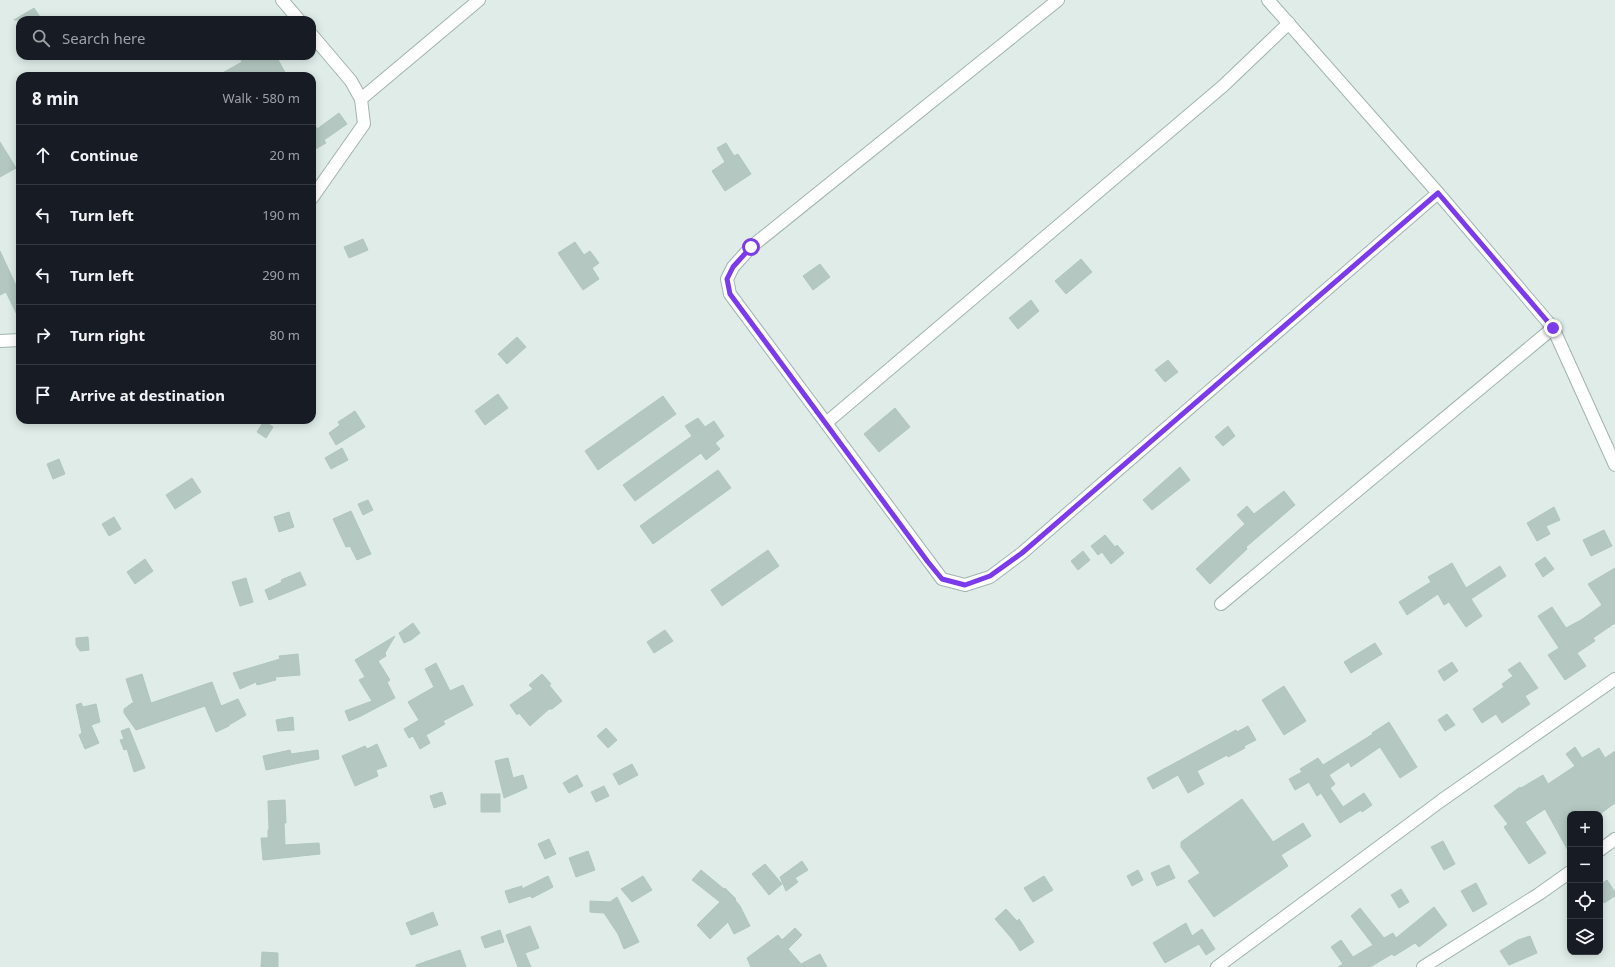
<!DOCTYPE html>
<html lang="en">
<head>
<meta charset="utf-8">
<style>
	body { margin:0; font-family:"Noto Sans",sans-serif; background:#20242c; color:#f1f3f6 }
	.controls { position:absolute; right:12px; bottom:12px; display:grid; overflow:hidden; border-radius:8px; box-shadow:0 2px 10px #0003 }
	.controls button { width:36px; height:36px; display:grid; place-items:center; padding:0; border:0; border-bottom:1px solid #363941; background:#171b24; color:#f1f3f6; font:20px sans-serif }
	.stop { position:absolute; width:12px; height:12px; margin:-9px; border:3px solid #7c3aed; border-radius:50%; background:#fff }
	.stop.end { background:#7c3aed; border-color:#fff; box-shadow:0 1px 4px #0008 }
	.list { margin:0; padding:0; list-style:none }
	h2 { display:flex; justify-content:space-between; align-items:center; height:52px; margin:0; padding:0 16px; font-size:17px }
	h2 small { font-size:13px; font-weight:400; color:#9ea1a6 }
	.list li { display:grid; grid-template-columns:26px 1fr auto; gap:12px; align-items:center; box-sizing:border-box; height:60px; padding:0 16px; border-top:1px solid #363941 }
	.list b { display:block; font-size:15px; white-space:nowrap }
	.list em { font-size:13px; font-style:normal; color:#9ea1a6 }
	.icon { flex:none; width:22px; height:22px; fill:none; stroke:currentColor; stroke-width:2; stroke-linecap:round; stroke-linejoin:round }
	.map { position:relative; flex:none; width:1615px; height:967px; overflow:hidden }
	.search { position:absolute; background:#171b24; box-shadow:0 2px 10px #0003; left:16px; top:16px; width:300px; height:44px; display:flex; align-items:center; gap:10px; box-sizing:border-box; padding:0 14px; border-radius:12px; color:#9ea1a6; font-size:15px }
	.panel { position:absolute; background:#171b24; box-shadow:0 2px 10px #0003; left:16px; top:72px; width:300px; height:352px; border-radius:12px }
	.map>svg:first-child { display:block }
	.building { fill:#b4c7c1; stroke:#b1c6c0 }
	.lines { fill:none; stroke-linecap:round; stroke-linejoin:round }
	.minor-casing { stroke:#a1b4b0; stroke-width:14 }
	.minor { stroke:#fff; stroke-width:12 }
	.route { stroke:#7c3aed; stroke-width:5 }
</style>
</head>
<body>
<div class="map">
<svg width="1615" height="967" viewBox="0 0 1615 967">
	<rect width="100%" height="100%" fill="#dfece8"/>
	<g class="building">
		<path d="M34 8 42 20H14Z"/>
		<path d="M248 56H276L287 76H217L242 62 241 60Z"/>
		<path d="M339 113 347 124 324 140 326 143 312 151V120L317 129Z"/>
		<path d="M0 142 16 168 0 177Z"/>
		<path d="M726 143 734 156 738 154 751 174 725 191 712 171 725 162 717 148Z"/>
		<path d="M363 239 368 250 349 258 344 247Z"/>
		<path d="M575 242 584 255 590 251 599 263 592 268 599 279 583 290 558 253Z"/>
		<path d="M0 251 20 294V321L6 292 0 295Z"/>
		<path d="M1081 259 1092 272 1066 294 1055 281Z"/>
		<path d="M820 264 830 277 813 290 803 276Z"/>
		<path d="M1031 300 1039 311 1018 329 1009 318Z"/>
		<path d="M517 337 526 347 507 364 498 354Z"/>
		<path d="M1168 360 1178 372 1165 382 1155 370Z"/>
		<path d="M498 394 508 408 485 425 475 411Z"/>
		<path d="M663 396 676 414 598 470 585 451Z"/>
		<path d="M895 408 910 427 879 452 864 434Z"/>
		<path d="M355 411 365 427 336 445 329 433 340 425 338 422Z"/>
		<path d="M698 418 705 427 714 421 724 436 715 443 720 449 706 460 701 453 635 501 623 485 692 436 685 426Z"/>
		<path d="M264 421 273 427 266 438 257 432Z"/>
		<path d="M1228 426 1235 436 1223 446 1215 437Z"/>
		<path d="M342 448 348 460 331 469 325 458Z"/>
		<path d="M59 459 65 474 53 479 47 464Z"/>
		<path d="M1180 467 1190 480 1152 510 1143 500Z"/>
		<path d="M718 470 731 488 653 544 640 526Z"/>
		<path d="M192 478 201 492 175 509 166 495Z"/>
		<path d="M1284 491 1295 505 1246 547 1247 549 1210 584 1196 569 1245 524 1237 515 1247 506 1254 514Z"/>
		<path d="M368 500 373 510 363 515 358 504Z"/>
		<path d="M1554 507 1560 520 1546 526 1550 534 1537 541 1527 523Z"/>
		<path d="M351 511 371 554 357 560 350 546 346 547 333 519Z"/>
		<path d="M289 512 294 527 279 532 274 517Z"/>
		<path d="M114 517 121 529 109 536 102 524Z"/>
		<path d="M1604 530 1612 546 1591 556 1583 540Z"/>
		<path d="M1105 535 1115 547 1117 545 1124 553 1111 564 1102 552 1098 555 1091 546Z"/>
		<path d="M768 550 779 566 722 606 711 590Z"/>
		<path d="M1083 551 1090 560 1078 570 1071 561Z"/>
		<path d="M1545 557 1554 569 1543 577 1535 564Z"/>
		<path d="M145 559 153 571 135 584 127 572Z"/>
		<path d="M1452 563 1466 588 1500 566 1506 576 1471 599 1482 616 1466 627 1449 602 1444 605 1438 594 1407 615 1399 602 1431 582 1428 577Z"/>
		<path d="M1615 568V623L1593 638 1595 641 1577 653 1586 666 1565 680 1548 655 1559 648 1538 616 1552 607 1566 628 1581 620 1602 605 1588 584Z"/>
		<path d="M300 572 306 585 269 600 265 590 282 582 281 580Z"/>
		<path d="M246 578 253 602 240 606 232 582Z"/>
		<path d="M413 623 420 633 411 640 404 643 399 633Z"/>
		<path d="M665 630 673 641 654 653 647 642Z"/>
		<path d="M395 636 385 653 386 656 378 661 390 680 387 682 395 698 361 716 349 721 345 711 372 701 359 680 365 677 355 660Z"/>
		<path d="M88 637 89 650 80 651 76 645V638Z"/>
		<path d="M1375 643 1382 654 1351 673 1344 662Z"/>
		<path d="M298 654 300 675 275 677 276 680 257 685 256 682 240 689 233 673 280 659 279 656Z"/>
		<path d="M1452 662 1458 671 1444 681 1438 671Z"/>
		<path d="M1520 662 1538 688 1525 696 1530 704 1502 723 1496 714 1482 723 1473 709 1504 687 1502 684 1513 676 1508 670Z"/>
		<path d="M436 663 450 691 463 685 473 705 443 721 445 724 426 735 430 743 420 749 413 736 409 738 404 729 419 720 408 702 434 687 425 669Z"/>
		<path d="M142 674 151 703 212 682 221 706 238 699 246 715 229 725V726L216 732 205 706 136 730 124 713V709L135 701H133L126 679Z"/>
		<path d="M542 674 551 684 549 685 562 701 552 709H549L530 726 519 713 517 715 510 705 533 689 529 685Z"/>
		<path d="M1284 686 1306 721 1284 735 1262 700Z"/>
		<path d="M81 703 83 707 96 704 100 722 91 725 99 743 85 749 79 735 82 733 76 705Z"/>
		<path d="M1447 714 1455 725 1445 731 1438 720Z"/>
		<path d="M293 717 294 730 278 731 276 720Z"/>
		<path d="M1389 722 1417 767 1400 778 1380 747 1351 767 1349 762 1329 775 1335 784 1330 788 1343 807 1364 793 1372 805 1362 812 1361 810 1340 823 1321 793 1317 796 1309 782 1295 790 1289 779 1302 772 1300 769 1318 758 1323 765 1373 734 1372 733Z"/>
		<path d="M1248 726 1256 740 1244 746 1245 748 1228 757 1227 755 1197 771 1204 784 1188 793 1178 775 1153 789 1147 778 1236 730 1237 732Z"/>
		<path d="M129 728 145 768 134 772 127 749 124 750 120 740 124 739 121 731Z"/>
		<path d="M606 728 617 740 608 748 597 736Z"/>
		<path d="M377 744 387 766 376 770 378 776 355 786 342 756 365 746 367 749Z"/>
		<path d="M1575 747 1582 758 1599 748 1605 758 1615 751V803L1600 814H1570V854L1545 809 1525 822 1546 853 1529 864 1504 827 1508 824 1494 806 1520 787 1521 788 1543 775 1548 784 1575 766 1566 754Z"/>
		<path d="M290 750 291 754 318 750 319 759 266 770 263 756Z"/>
		<path d="M508 758 513 778 523 775 527 788 504 798 495 761Z"/>
		<path d="M632 764 638 775 619 785 613 774Z"/>
		<path d="M577 775 583 786 569 793 563 783Z"/>
		<path d="M604 786 609 796 596 802 591 792Z"/>
		<path d="M442 792 446 804 434 808 430 796Z"/>
		<rect x="481" y="794" width="19" height="18"/>
		<path d="M1242 799 1273 842 1303 823 1311 836 1281 855 1288 866 1214 917 1188 881 1200 873 1181 847V842Z"/>
		<path d="M285 800 286 823H284L285 845 319 843 320 854 263 860 261 838H268V830L269 829 268 801Z"/>
		<path d="M549 839 556 854 545 859 538 844Z"/>
		<path d="M1443 841 1455 864 1444 870 1431 847Z"/>
		<path d="M588 851 595 870 576 877 569 858Z"/>
		<path d="M802 861 808 870 795 878 798 882 786 891 780 877Z"/>
		<path d="M765 864 782 884 769 895 752 874Z"/>
		<path d="M1169 865 1175 878 1157 886 1151 873Z"/>
		<path d="M701 870 724 889 725 888 736 899 735 900 740 906 750 926 734 934 728 922 710 939 697 925 720 902 692 880Z"/>
		<path d="M1138 870 1143 880 1132 886 1127 876Z"/>
		<path d="M548 876 553 887 532 898 530 896 509 903 505 891 522 886V889Z"/>
		<path d="M643 876 652 890 632 902 621 889Z"/>
		<path d="M1044 876 1053 890 1033 902 1024 888Z"/>
		<path d="M1607 880 1615 892V896L1604 903 1600 897V885Z"/>
		<path d="M1476 883 1487 904 1473 912 1461 891Z"/>
		<path d="M1401 889 1409 902 1399 908 1391 895Z"/>
		<path d="M617 897 639 942 624 949 618 934 604 913 590 912V901L610 902Z"/>
		<path d="M1434 907 1447 925 1419 947 1415 943 1394 956 1392 954 1370 967H1338L1343 964 1331 947 1341 940 1353 957 1373 945 1351 916 1360 908 1384 938 1393 933 1396 938Z"/>
		<path d="M1006 909 1017 921 1019 919 1034 942 1020 951 1013 940 995 919Z"/>
		<path d="M433 912 438 925 411 935 406 923Z"/>
		<path d="M1186 923 1192 936 1202 929 1215 949 1206 955 1199 944 1165 963 1153 943Z"/>
		<path d="M530 926 539 948 525 953 531 967H518L506 935Z"/>
		<path d="M795 928 802 935 788 949 801 964 820 954 827 967H751L747 958 778 935 782 940Z"/>
		<path d="M500 930 504 942 485 948 481 937Z"/>
		<path d="M1530 936 1537 953 1509 965 1500 951 1518 940Z"/>
		<path d="M460 950 466 967H416V965Z"/>
		<path d="M262 952 278 953V967H261Z"/>
	</g>
	<g class="lines">
		<defs>
			<g id="minor">
				<path d="M282 0 299 20"/>
				<path d="M1058 0 751 247 733 267 727 279 730 294 942 579 965 585 990 577 1022 553 1438 193"/>
				<path d="M1268 0 1438 193 1553 328 1615 465"/>
				<path d="M312 35 351 81 361 99 364 124 312 198"/>
				<path d="M361 99 479 0"/>
				<path d="M0 341 20 340"/>
				<path d="M826 423 1223 86 1289 23"/>
				<path d="M1221 604 1553 328"/>
				<path d="M1600 850 1615 839"/>
				<path d="M1217 967 1442 800 1615 679"/>
				<path d="M1423 967 1539 894 1570 872"/>
			</g>
		</defs>
		<use href="#minor" class="minor-casing"/>
		<use href="#minor" class="minor"/>
	</g>
	<g class="lines">
		<path class="route" d="M751 247 733 267 727 279 730 294 928 562 942 579 965 585 990 576 1022 553 1438 193 1553 328"/>
	</g>
</svg>
<div class="controls">
<button>+</button>
<button>−</button>
<button><svg class="icon" aria-label="locate" viewBox="0 0 24 24"><circle cx="12" cy="12" r="6"/><path d="M12 2v4M12 18v4M2 12h4M18 12h4"/></svg></button>
<button><svg class="icon" aria-label="layers" viewBox="0 0 24 24"><path d="M12 4l9 5-9 5-9-5zM3 14l9 5 9-5"/></svg></button>
</div>
<div class="stop" style="left:751px;top:247px"></div>
<div class="stop end" style="left:1553px;top:328px"></div>
<div class="search"><svg class="icon" aria-label="search" viewBox="0 0 24 24"><circle cx="10" cy="10" r="6"/><path d="M15 15l6 6"/></svg>Search here</div>
<section class="panel">
<h2>8 min<small>Walk · 580 m</small></h2>
<ul class="list">
<li><svg class="icon" aria-label="ahead" viewBox="0 0 24 24"><path d="M12 20V5M6 11l6-6 6 6"/></svg><div><b>Continue</b></div><em>20 m</em></li>
<li><svg class="icon" aria-label="left" viewBox="0 0 24 24"><path d="M17 20v-9H6M10 6l-5 5 5 5"/></svg><div><b>Turn left</b></div><em>190 m</em></li>
<li><svg class="icon" aria-label="left" viewBox="0 0 24 24"><path d="M17 20v-9H6M10 6l-5 5 5 5"/></svg><div><b>Turn left</b></div><em>290 m</em></li>
<li><svg class="icon" aria-label="right" viewBox="0 0 24 24"><path d="M7 20v-9h11M14 6l5 5-5 5"/></svg><div><b>Turn right</b></div><em>80 m</em></li>
<li><svg class="icon" aria-label="arrive" viewBox="0 0 24 24"><path d="M6 21V4h12l-3 4 3 4H6"/></svg><div><b>Arrive at destination</b></div></li>
</ul>
</section>
</div>
</body>
</html>
